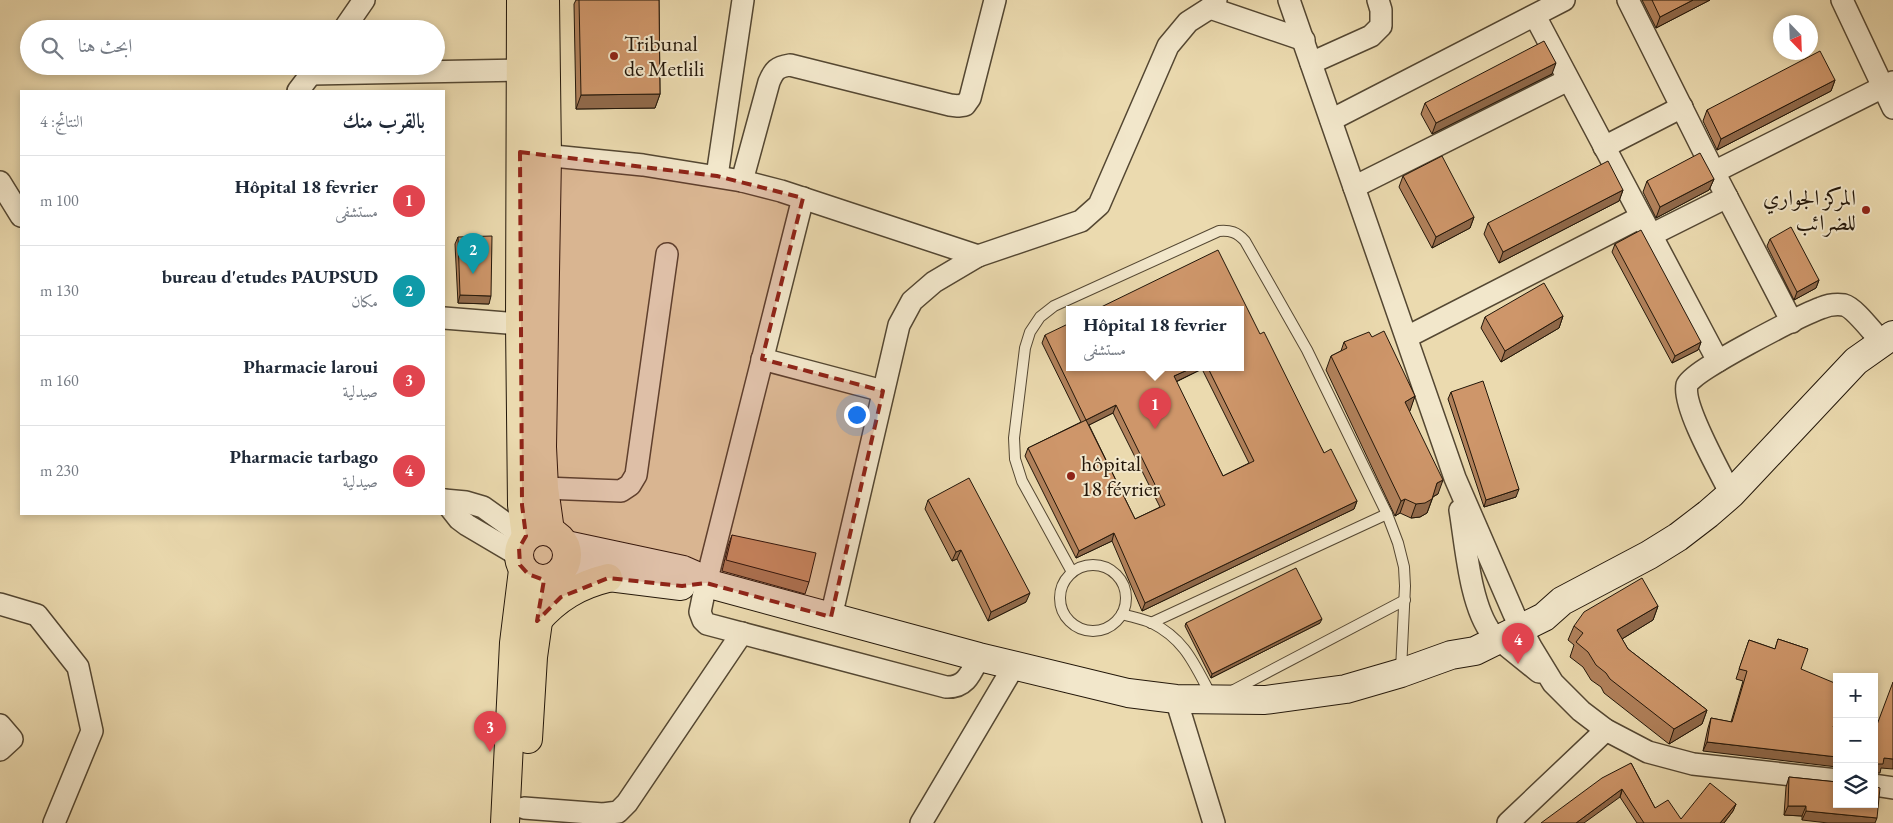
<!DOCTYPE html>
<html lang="ar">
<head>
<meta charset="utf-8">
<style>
	body { margin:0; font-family:"EB Garamond",Amiri,serif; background:#f6f6f7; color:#1f2937; direction:rtl }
	.controls { position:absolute; right:15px; bottom:15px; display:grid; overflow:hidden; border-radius:0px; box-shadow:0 2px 8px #0003 }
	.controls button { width:45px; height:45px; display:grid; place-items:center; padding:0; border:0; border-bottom:1px solid #e0e1e3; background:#fff; color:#1f2937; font:25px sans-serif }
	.compass { position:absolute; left:1773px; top:15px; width:45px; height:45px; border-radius:50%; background:#fff; box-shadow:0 2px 8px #0003; rotate:157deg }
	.you { position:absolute; left:856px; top:414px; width:18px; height:18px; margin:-12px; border:4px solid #fff; border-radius:50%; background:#1a73e8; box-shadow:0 0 0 8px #1a73e833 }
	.badge { display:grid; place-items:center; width:32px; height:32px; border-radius:50%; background:#8f2418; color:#fff; font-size:16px; font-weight:700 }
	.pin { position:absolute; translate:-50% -41px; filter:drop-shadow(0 1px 2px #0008) }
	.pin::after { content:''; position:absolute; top:26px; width:18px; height:15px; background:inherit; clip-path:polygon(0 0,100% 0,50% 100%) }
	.popup { position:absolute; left:1066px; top:306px; width:178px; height:65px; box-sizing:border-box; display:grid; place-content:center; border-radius:0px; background:#fff; filter:drop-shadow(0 1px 4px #0005); font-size:16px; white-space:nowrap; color:#747a83 }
	.popup b { font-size:19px; color:#1f2937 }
	.popup::after { content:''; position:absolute; left:50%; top:100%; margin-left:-10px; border:10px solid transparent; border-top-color:#fff }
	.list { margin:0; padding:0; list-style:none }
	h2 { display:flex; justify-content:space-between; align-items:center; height:65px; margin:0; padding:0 20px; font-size:21px }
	h2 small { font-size:16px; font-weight:400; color:#747a83 }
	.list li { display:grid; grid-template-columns:32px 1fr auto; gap:15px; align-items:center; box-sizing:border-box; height:90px; padding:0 20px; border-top:1px solid #e0e1e3 }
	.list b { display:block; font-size:19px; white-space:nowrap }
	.list p { margin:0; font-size:16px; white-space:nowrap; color:#747a83 }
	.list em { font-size:16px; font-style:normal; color:#747a83 }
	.icon { flex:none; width:28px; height:28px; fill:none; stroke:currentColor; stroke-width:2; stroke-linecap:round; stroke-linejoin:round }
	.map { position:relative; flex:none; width:1893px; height:823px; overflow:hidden; direction:ltr }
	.search { position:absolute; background:#fff; box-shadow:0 2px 8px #0003; left:20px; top:20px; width:425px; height:55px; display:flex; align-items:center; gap:12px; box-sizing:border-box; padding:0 18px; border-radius:28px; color:#747a83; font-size:19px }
	.panel { position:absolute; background:#fff; box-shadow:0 2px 8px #0003; left:20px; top:90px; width:425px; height:425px; border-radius:0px; direction:rtl }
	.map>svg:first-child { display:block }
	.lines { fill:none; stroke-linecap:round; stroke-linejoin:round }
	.service-casing { stroke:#544732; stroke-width:12 }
	.minor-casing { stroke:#544732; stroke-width:24 }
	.secondary-casing { stroke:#221609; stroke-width:30 }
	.primary-casing { stroke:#221609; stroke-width:30 }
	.service { stroke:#f2e7cb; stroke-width:10 }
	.minor { stroke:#f2e7cb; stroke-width:21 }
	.secondary { stroke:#f2e7cb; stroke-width:28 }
	.primary { stroke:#ebdaaf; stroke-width:28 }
	.wall { fill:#b1815b; stroke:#221609; fill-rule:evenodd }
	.shaded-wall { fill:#90694a; stroke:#221609 }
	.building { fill:#ce966a; stroke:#221609; fill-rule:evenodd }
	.marked { fill:#8f2418; fill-opacity:0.2; stroke:#8f2418; stroke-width:4; stroke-dasharray:10 6; stroke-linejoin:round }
	.poi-dot { fill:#8f2418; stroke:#f2e7cb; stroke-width:2 }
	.labels { text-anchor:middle; stroke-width:4; stroke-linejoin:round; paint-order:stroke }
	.poi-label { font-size:22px; fill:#221609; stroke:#f2e7cb; text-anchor:start }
</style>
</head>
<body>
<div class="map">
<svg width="1893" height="823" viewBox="0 0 1893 823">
	<rect width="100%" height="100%" fill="#ebdaaf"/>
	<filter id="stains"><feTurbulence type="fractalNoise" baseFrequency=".004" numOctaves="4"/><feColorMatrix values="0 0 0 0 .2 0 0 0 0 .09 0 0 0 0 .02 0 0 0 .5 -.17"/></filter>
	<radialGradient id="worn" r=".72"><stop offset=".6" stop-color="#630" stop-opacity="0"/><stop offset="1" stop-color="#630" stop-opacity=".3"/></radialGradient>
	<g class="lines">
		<defs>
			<g id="service">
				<circle cx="1093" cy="598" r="33"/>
				<path d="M1072 572 1022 481 1015 459 1014 438 1025 348 1030 332 1040 317 1054 306 1219 231C1230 230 1237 232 1245 241L1307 350 1387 514 1398 543 1404 567 1405 586 1401 670"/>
				<path d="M1122 614C1132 617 1143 619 1152 623 1186 640 1195 666 1212 697"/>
				<path d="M1151 623 1387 514"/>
				<path d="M1230 692 1405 600"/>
			</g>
			<g id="minor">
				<path d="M1289 0 1455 478 1514 614 1531 647 1553 683 1581 711 1606 730 1648 752 1693 764 1837 780"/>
				<path d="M1628 0 1714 172 1792 322"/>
				<path d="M1842 0 1893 108"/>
				<path d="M1210 8 1304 40"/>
				<path d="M1535 16 1718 361"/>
				<path d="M344 29 364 0"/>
				<path d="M1311 63 1371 36 1381 26V10L1378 0"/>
				<path d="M312 74 521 70"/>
				<path d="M298 91 317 66"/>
				<path d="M1331 120 1564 0"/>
				<path d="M1604 147 1682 107"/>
				<path d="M533 154 643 165 742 181 781 191 978 256"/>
				<path d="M1714 172 1893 82"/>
				<path d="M717 176 743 0"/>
				<path d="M742 181 769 82C774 70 777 67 790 65L950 105 958 106 965 105 970 98 995 0"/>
				<path d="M0 182 21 216"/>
				<path d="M1354 187 1568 80"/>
				<path d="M803 198 706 583 700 612 703 620 707 624 946 687C966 688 971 673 979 657"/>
				<path d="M1651 235 1727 197"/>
				<path d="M444 318 520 324"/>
				<path d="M1407 337 1641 217"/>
				<path d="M762 359 883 391"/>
				<path d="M544 488 621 491 630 485 636 475 667 254"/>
				<path d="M1731 494C1720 472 1682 406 1687 385 1691 371 1802 315 1821 308 1828 305 1836 304 1844 305 1855 308 1873 333 1882 342"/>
				<path d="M444 500 459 519 467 525 518 555"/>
				<path d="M444 500 466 502 483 507 525 537"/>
				<path d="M1460 510C1466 546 1470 606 1492 634L1539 672"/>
				<path d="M0 604 37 615 78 667 92 731 54 823"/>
				<path d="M831 617 899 325 912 301 934 282 978 256 1081 221 1099 205 1168 46 1188 22 1210 8 1216 0"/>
				<path d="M1176 699 1214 823"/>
				<path d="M0 725 12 739 0 750"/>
				<path d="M1874 785 1893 788"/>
				<path d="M524 808 603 814 618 812 627 803 742 633"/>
				<path d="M921 823 1014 666"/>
				<path d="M1508 823 1606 730"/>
			</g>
			<g id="secondary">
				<path d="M566 545 683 570 699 577 706 583 979 657 1128 693 1176 699 1265 700 1346 689 1401 673 1451 655 1475 651 1544 617 1562 601 1649 555 1678 537 1708 514 1731 494 1856 361 1893 335"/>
				<path d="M561 571 681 586"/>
			</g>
			<g id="primary">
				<path d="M521 0 520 324 522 505 526 537"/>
				<path d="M545 0 547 156 542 447 544 488 550 531"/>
				<circle cx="543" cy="555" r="24"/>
				<path d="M537 621C557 598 579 585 608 578"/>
				<path d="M528 739 533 657 544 579"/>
				<path d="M505 823 514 643 523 570"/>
			</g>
		</defs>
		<use href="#service" class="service-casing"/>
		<use href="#minor" class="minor-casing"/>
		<use href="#secondary" class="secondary-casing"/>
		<use href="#primary" class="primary-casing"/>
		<use href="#service" class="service"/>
		<use href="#minor" class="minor"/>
		<use href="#secondary" class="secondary"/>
		<use href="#primary" class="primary"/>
	</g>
	<g class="wall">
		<path d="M576 0H659L660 94 655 108 576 109 574 4Z"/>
		<path d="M1642 0H1710L1656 28Z"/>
		<path d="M1552 74 1432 134 1421 114 1425 103Z"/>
		<path d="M1835 80 1831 91 1717 150 1703 121 1707 110Z"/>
		<path d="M1403 176 1474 217 1470 228 1432 248 1399 187Z"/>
		<path d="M1714 179 1709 190 1656 218 1643 192 1647 181Z"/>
		<path d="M1623 190 1619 201 1499 263 1484 234 1488 223Z"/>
		<path d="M458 237 489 304 458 303 455 244Z"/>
		<path d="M1770 239 1819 280 1816 288 1794 300 1767 246Z"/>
		<path d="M1615 244 1701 342 1698 350 1672 363 1612 252Z"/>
		<path d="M1563 316 1559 328 1501 362 1481 328 1485 317Z"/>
		<path d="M1260 334 1324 453 1357 501 1354 509 1142 611 1112 541 1076 558 1025 456 1028 448 1081 422 1042 343 1045 335 1070 368H1240ZM1202 369 1249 463 1223 476 1176 382ZM1113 413 1160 507 1135 519 1089 425Z"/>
		<path d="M1372 337 1415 396 1409 411 1438 494 1433 497 1427 513 1420 517 1411 518 1400 513 1395 516 1326 370 1331 356 1341 351 1344 342Z"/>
		<path d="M1451 392 1516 497 1484 507 1448 399Z"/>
		<path d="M928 500 1026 602 988 621 957 559 952 561 925 509Z"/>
		<path d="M732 535 809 582 805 594 722 571 728 546Z"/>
		<path d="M1658 606 1653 620 1622 639 1628 649 1707 710 1702 724 1669 744 1604 693 1601 687 1591 680 1583 667 1570 657 1574 645 1568 640 1574 626Z"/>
		<path d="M1186 623H1320L1211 678 1185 626Z"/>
		<path d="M1778 639 1808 649 1703 751 1708 728 1711 718 1731 722 1743 681 1736 679 1749 640 1775 649Z"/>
		<path d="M1631 763 1655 808 1681 819 1736 804 1733 811 1724 823H1637L1620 797Z"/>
		<path d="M1789 777 1837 782 1802 820V816L1784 815 1786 787Z"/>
	</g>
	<g class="shaded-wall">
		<path d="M1693 0H1710L1656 28 1660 17Z"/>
		<path d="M1556 63 1552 74 1432 134 1436 123Z"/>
		<path d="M1835 80 1831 91 1717 150 1721 139Z"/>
		<path d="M660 94 655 108 576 109 581 95Z"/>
		<path d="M1714 179 1709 190 1656 218 1660 207Z"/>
		<path d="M1623 190 1619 201 1499 263 1503 252Z"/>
		<path d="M1474 217 1470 228 1432 248 1436 237Z"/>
		<path d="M1819 280 1816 288 1794 300 1797 292Z"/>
		<path d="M460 295 491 296 489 304 458 303Z"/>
		<path d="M1563 316 1559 328 1501 362 1505 351Z"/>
		<path d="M1701 342 1698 350 1672 363 1675 356Z"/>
		<path d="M1192 368H1203L1202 369 1171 384 1174 376Z"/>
		<path d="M1415 396 1410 411 1400 416 1405 402Z"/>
		<path d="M1116 405 1113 413 1083 428 1086 420Z"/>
		<path d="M1443 480 1438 494 1432 497 1437 483Z"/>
		<path d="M1519 489 1516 497 1484 507 1486 500Z"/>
		<path d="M1405 499 1400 513 1395 516 1401 501Z"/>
		<path d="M1432 499 1427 513 1420 517 1411 518 1416 504Z"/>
		<path d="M1357 501 1354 509 1142 611 1145 603Z"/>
		<path d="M1114 533 1112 541 1076 558 1079 551Z"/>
		<path d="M961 550 957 559 952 561 956 552Z"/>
		<path d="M1030 593 1026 602 988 621 991 612Z"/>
		<path d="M1658 606 1653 620 1612 645 1617 630Z"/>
		<path d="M1322 619 1320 623 1211 678 1212 674Z"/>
		<path d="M1707 710 1702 724 1669 744 1674 729Z"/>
		<path d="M1707 742 1837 757V767L1703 751Z"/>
		<path d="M1884 758 1893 759V769L1881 768 1880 773H1874V764Z"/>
		<path d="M1622 789 1620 797 1584 823H1576Z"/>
		<path d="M1736 804 1733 811 1724 823H1720Z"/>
		<path d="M1788 806H1806L1802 816 1784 815Z"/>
		<path d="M1806 811 1877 818 1875 823H1828L1802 820Z"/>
	</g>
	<g class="building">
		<path d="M579 0H659L660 94 581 95Z"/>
		<path d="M1652 0H1693L1660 17Z"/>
		<path d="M1544 41 1556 63 1436 123 1425 103Z"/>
		<path d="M1820 51 1835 80 1721 139 1707 110Z"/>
		<path d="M1700 153 1714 179 1660 207 1647 181Z"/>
		<path d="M1442 156 1474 217 1436 237 1403 176Z"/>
		<path d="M1608 161 1623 190 1503 252 1488 223Z"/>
		<path d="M1791 227 1819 280 1797 292 1770 239Z"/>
		<path d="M1641 230 1701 342 1675 356 1615 244Z"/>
		<path d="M492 236 491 296 460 295 458 237Z"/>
		<path d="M1218 250 1260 334 1264 332 1324 453 1331 449 1357 501 1145 603 1114 533 1079 551 1028 448 1086 420 1045 335 1070 323V368H1192L1174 376 1223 476 1254 461 1208 368H1240V310H1095ZM1116 405 1165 505 1135 519 1086 420Z"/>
		<path d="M1544 283 1563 316 1505 351 1485 317Z"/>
		<path d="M1384 331 1415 396 1405 402 1443 480 1437 483 1432 499 1425 503 1416 504 1405 499 1401 501 1331 356 1347 348 1344 342 1369 332 1372 337Z"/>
		<path d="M1483 381 1519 489 1486 500 1451 392Z"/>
		<path d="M969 478 1030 593 991 612 961 550 956 552 928 500Z"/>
		<path d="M732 535 816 553 809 582 726 560Z"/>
		<path d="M1296 568 1322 619 1212 674 1186 623Z"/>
		<path d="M1642 578 1658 606 1617 630 1628 649 1707 710 1674 729 1610 679 1606 673 1596 665 1588 652 1576 642 1583 633 1574 626 1584 612Z"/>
		<path d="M1778 639 1808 649 1801 669 1837 684V718L1833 727 1837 728V757L1707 742 1711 718 1732 722 1747 671 1739 669 1749 640 1775 649Z"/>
		<path d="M1893 682V759L1884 758 1883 764H1874V730H1875Z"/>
		<path d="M1631 763 1655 808 1668 800 1681 819 1710 783 1736 804 1720 823H1644L1622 789 1576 823H1541L1602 778Z"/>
		<path d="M1789 777 1837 782V804H1874V786L1880 788 1877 818 1806 811V806H1788Z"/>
	</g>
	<path class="marked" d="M520 152 717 176 803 198 762 359 883 391 831 617 706 583 682 586 608 578 561 597 537 621 544 580 528 574 520 565 519 548 526 536 522 505Z"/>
	<g class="poi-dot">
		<circle cx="614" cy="56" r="5"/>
		<circle cx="1866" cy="210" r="5"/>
		<circle cx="1071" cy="476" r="5"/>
	</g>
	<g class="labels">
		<g class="poi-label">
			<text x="624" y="51">Tribunal<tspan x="624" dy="25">de Metlili</tspan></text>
			<text x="1856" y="205" text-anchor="end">المركز الجواري<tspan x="1856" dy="25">للضرائب</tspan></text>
			<text x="1081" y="471">hôpital<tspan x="1081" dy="25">18 février</tspan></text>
		</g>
	</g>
	<rect width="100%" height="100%" filter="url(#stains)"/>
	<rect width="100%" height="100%" fill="url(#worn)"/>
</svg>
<div class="controls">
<button>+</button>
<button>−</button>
<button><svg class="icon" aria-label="layers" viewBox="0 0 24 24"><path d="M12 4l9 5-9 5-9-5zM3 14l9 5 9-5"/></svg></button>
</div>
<svg class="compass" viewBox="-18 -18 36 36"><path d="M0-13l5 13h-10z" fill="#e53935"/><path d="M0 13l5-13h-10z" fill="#747a83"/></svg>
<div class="you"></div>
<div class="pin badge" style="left:1155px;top:429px;background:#e0444e">1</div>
<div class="popup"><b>Hôpital 18 fevrier</b>مستشفى</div>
<div class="pin badge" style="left:473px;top:274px;background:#0f9aa8">2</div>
<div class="pin badge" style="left:490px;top:752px;background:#e0444e">3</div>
<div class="pin badge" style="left:1518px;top:664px;background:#e0444e">4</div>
<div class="search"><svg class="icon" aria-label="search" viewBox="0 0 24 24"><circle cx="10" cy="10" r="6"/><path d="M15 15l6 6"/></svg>ابحث هنا</div>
<section class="panel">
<h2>بالقرب منك<small>النتائج: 4</small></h2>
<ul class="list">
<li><span class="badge" style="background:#e0444e">1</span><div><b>Hôpital 18 fevrier</b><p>مستشفى</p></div><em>100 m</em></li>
<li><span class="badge" style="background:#0f9aa8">2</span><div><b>bureau d'etudes PAUPSUD</b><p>مكان</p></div><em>130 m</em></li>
<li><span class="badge" style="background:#e0444e">3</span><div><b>Pharmacie laroui</b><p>صيدلية</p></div><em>160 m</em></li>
<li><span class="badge" style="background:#e0444e">4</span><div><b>Pharmacie tarbago</b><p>صيدلية</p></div><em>230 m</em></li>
</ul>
</section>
</div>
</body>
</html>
